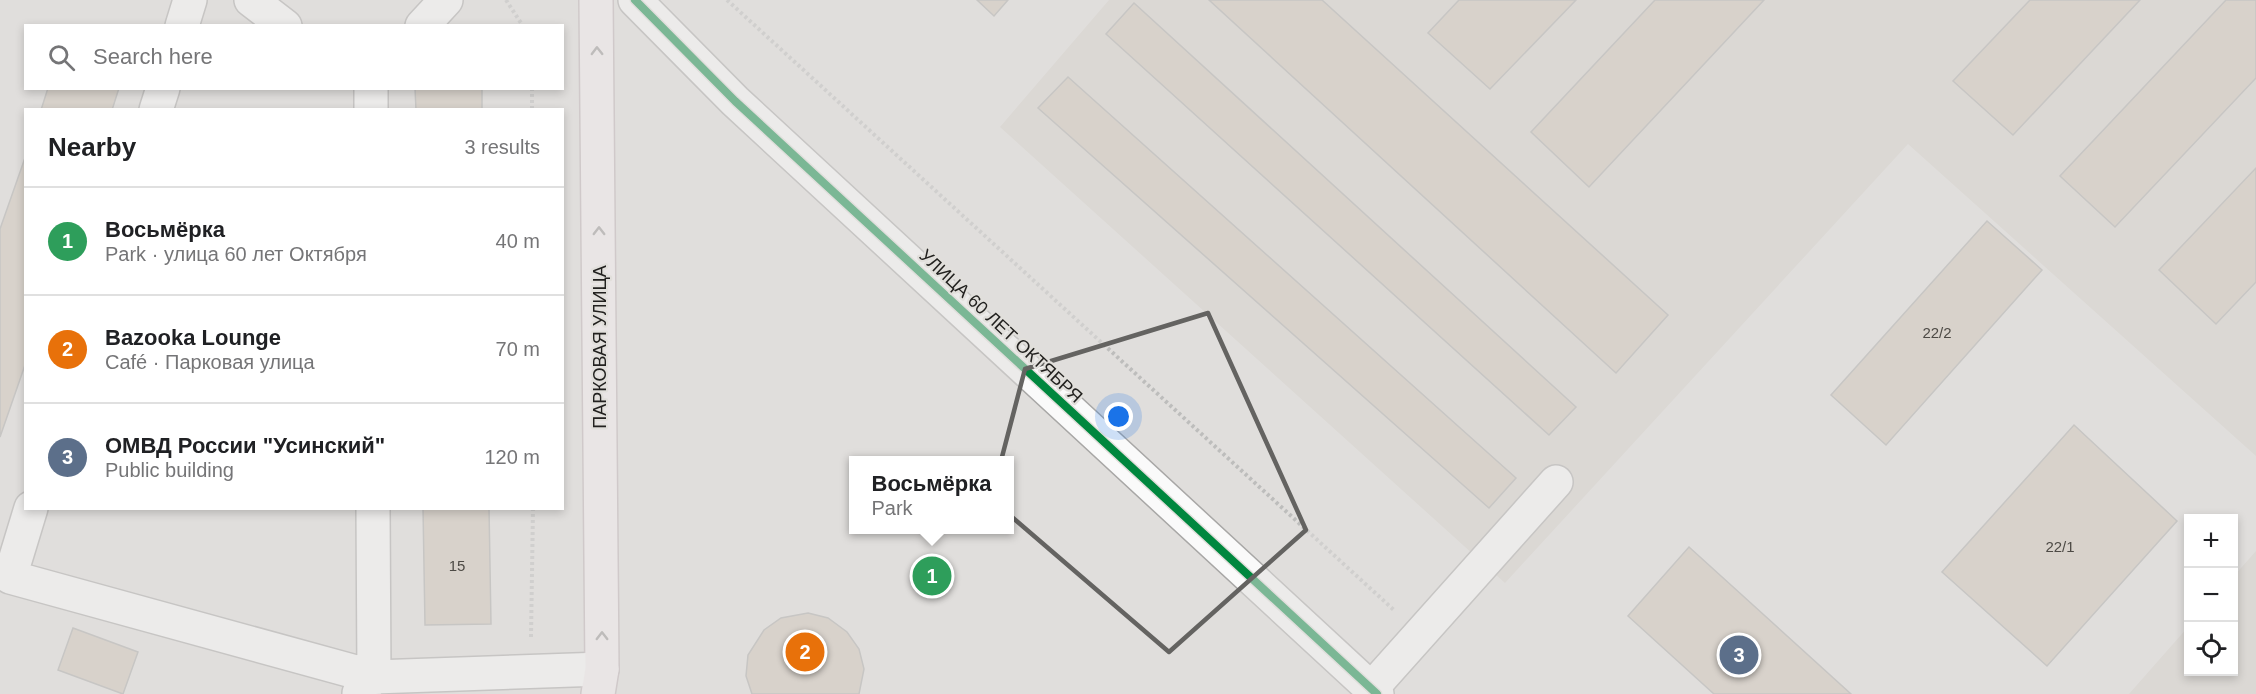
<!DOCTYPE html>
<html lang="en">
<head>
<meta charset="utf-8">
<style>
	body { margin:0; font-family:Helvetica,sans-serif; background:#f2f2f2; color:#202124 }
	.controls { position:absolute; right:18px; bottom:18px; display:grid; overflow:hidden; border-radius:0px; box-shadow:0 3px 9px #0003 }
	.controls button { width:54px; height:54px; display:grid; place-items:center; padding:0; border:0; border-bottom:2px solid #e0e0e0; background:#fff; color:#202124; font:30px sans-serif }
	.you { position:absolute; left:1119px; top:417px; width:21px; height:21px; margin:-15px; border:4px solid #fff; border-radius:50%; background:#1a73e8; box-shadow:0 0 0 9px #1a73e833 }
	.badge { display:grid; place-items:center; width:39px; height:39px; border-radius:50%; background:#646361; color:#fff; font-size:20px; font-weight:700 }
	.pin { position:absolute; translate:-50% -50%; border:3px solid #fff; box-shadow:0 2px 6px #0006 }
	.popup { position:absolute; left:849px; top:456px; width:165px; height:78px; box-sizing:border-box; display:grid; place-content:center; border-radius:0px; background:#fff; filter:drop-shadow(0 2px 4px #0005); font-size:20px; white-space:nowrap; color:#757577 }
	.popup b { font-size:22px; color:#202124 }
	.popup::after { content:''; position:absolute; left:50%; top:100%; margin-left:-12px; border:12px solid transparent; border-top-color:#fff }
	.list { margin:0; padding:0; list-style:none }
	h2 { display:flex; justify-content:space-between; align-items:center; height:78px; margin:0; padding:0 24px; font-size:26px }
	h2 small { font-size:20px; font-weight:400; color:#757577 }
	.list li { display:grid; grid-template-columns:39px 1fr auto; gap:18px; align-items:center; box-sizing:border-box; height:108px; padding:0 24px; border-top:2px solid #e0e0e0 }
	.list b { display:block; font-size:22px; white-space:nowrap }
	.list p { margin:0; font-size:20px; white-space:nowrap; color:#757577 }
	.list em { font-size:20px; font-style:normal; color:#757577 }
	.icon { flex:none; width:33px; height:33px; fill:none; stroke:currentColor; stroke-width:2; stroke-linecap:round; stroke-linejoin:round }
	.map { position:relative; flex:none; width:2256px; height:694px; overflow:hidden }
	.search { position:absolute; background:#fff; box-shadow:0 3px 9px #0003; left:24px; top:24px; width:540px; height:66px; display:flex; align-items:center; gap:15px; box-sizing:border-box; padding:0 21px; border-radius:0px; color:#757577; font-size:22px }
	.panel { position:absolute; background:#fff; box-shadow:0 3px 9px #0003; left:24px; top:108px; width:540px; height:402px; border-radius:0px }
	.map>svg:first-child { display:block }
	.built { fill:#d5d0ca }
	.building { fill:#cfc4b7; stroke:#a9a8a6; stroke-width:1.5 }
	.lines { fill:none; stroke-linecap:round; stroke-linejoin:round }
	.minor-casing { stroke:#a8a7a6; stroke-width:36 }
	.major-casing { stroke:#bcb0b3; stroke-width:36 }
	.path { stroke:#bdbdbc; stroke-width:4; stroke-dasharray:3 3; stroke-linecap:butt }
	.minor { stroke:#fafafa; stroke-width:33 }
	.major { stroke:#f4eef0; stroke-width:33 }
	.cycleway-casing { stroke:#e1dfdb; stroke-width:11 }
	.cycleway { stroke:#00873e; stroke-width:8 }
	.oneway { stroke:#969292 }
	.marked { fill:none; stroke:#646361; stroke-width:4.5; stroke-linejoin:round }
	.labels { text-anchor:middle; stroke-width:4.5; stroke-linejoin:round; paint-order:stroke }
	.number-label { font-size:15px; fill:#4d4a45 }
	.street-label { font-size:18px; fill:#22211f; stroke:#e1dfdb }
</style>
</head>
<body>
<div class="map">
<svg width="2256" height="694" viewBox="0 0 2256 694">
	<rect width="100%" height="100%" fill="#e0dedc"/>
	<g class="built">
		<path d="M1109 0H2256V456L1908 144 1505 583 1000 127Z"/>
		<path d="M2256 551V694H2129L2188 627V672H2234V576Z"/>
	</g>
	<g class="building">
		<path d="M977 0H1008L994 16Z"/>
		<path d="M1209 0H1322L1668 315 1616 373Z"/>
		<path d="M1459 0H1576L1490 89 1428 33Z"/>
		<path d="M1655 0H1764L1589 187 1531 132Z"/>
		<path d="M2030 0H2140L2013 135 1953 81Z"/>
		<path d="M2226 0H2256V78L2115 227 2060 176Z"/>
		<path d="M1134 3 1576 407 1549 435 1106 34Z"/>
		<path d="M1068 77 1516 478 1489 508 1038 108Z"/>
		<path d="M48 88H119L112 110H41Z"/>
		<path d="M415 88H482V110H416Z"/>
		<path d="M26 155V362L0 437V229Z"/>
		<path d="M2256 168V282L2216 324 2159 270Z"/>
		<path d="M1987 221 2042 270 1886 445 1831 395Z"/>
		<path d="M2074 425 2177 521 2047 666 1942 572Z"/>
		<path d="M423 508H489L491 624 425 625Z"/>
		<path d="M1689 547 1851 694H1714L1628 616Z"/>
		<path d="M808 613 828 618 847 632 859 649 864 669 859 694H752L746 676 748 655 764 630 781 618Z"/>
		<path d="M73 628 138 652 123 694 58 670Z"/>
	</g>
	<g class="lines">
		<defs>
			<g id="minor">
				<path d="M251 0 285 26"/>
				<path d="M635 0 735 101 1377 694"/>
				<path d="M182 26 190 0"/>
				<path d="M422 26 446 0"/>
				<path d="M371 88V110"/>
				<path d="M156 110 163 88"/>
				<path d="M31 508 10 577 374 677 373 508"/>
				<path d="M1371 689 1556 482"/>
				<path d="M359 693 374 677 602 669"/>
			</g>
			<path id="major" d="M596 0 602 669 598 694"/>
		</defs>
		<use href="#minor" class="minor-casing"/>
		<use href="#major" class="major-casing"/>
		<g class="path">
			<path d="M506 0 523 26"/>
			<path d="M727 0 1395 611"/>
			<path d="M532 88V110"/>
			<path d="M531 637 533 508"/>
		</g>
		<use href="#minor" class="minor"/>
		<use href="#major" class="major"/>
		<defs>
			<path id="cycleway" d="M635 0 735 101 1377 694"/>
		</defs>
		<use href="#cycleway" class="cycleway-casing"/>
		<use href="#cycleway" class="cycleway"/>
	</g>
	<defs><path id="oneway-chevron" d="M-2-3.5L2.5 0L-2 3.5" fill="none" stroke-width="1.6" stroke-linecap="round" stroke-linejoin="round" transform="scale(1.5)"/></defs>
	<g class="oneway">
		<use href="#oneway-chevron" transform="translate(597 51) rotate(-91)"/>
		<use href="#oneway-chevron" transform="translate(599 231) rotate(-90)"/>
		<use href="#oneway-chevron" transform="translate(602 636) rotate(-90)"/>
	</g>
	<path d="M0 0H2256V694H0ZM1208 313 1306 530 1169 652 991 499 1025 369Z" fill="#e0dedc" fill-opacity=".55" fill-rule="evenodd"/>
	<path class="marked" d="M1208 313 1306 530 1169 652 991 499 1025 369Z"/>
	<g class="labels">
		<g class="number-label">
			<text x="1937" y="338">22/2</text>
			<text x="2060" y="552">22/1</text>
			<text x="457" y="571">15</text>
		</g>
		<g class="street-label">
			<text transform="translate(1001 326) rotate(43)" y="6">УЛИЦА 60 ЛЕТ ОКТЯБРЯ</text>
			<text transform="translate(600 347) rotate(-90)" y="6">ПАРКОВАЯ УЛИЦА</text>
		</g>
	</g>
</svg>
<div class="controls">
<button>+</button>
<button>−</button>
<button><svg class="icon" aria-label="locate" viewBox="0 0 24 24"><circle cx="12" cy="12" r="6"/><path d="M12 2v4M12 18v4M2 12h4M18 12h4"/></svg></button>
</div>
<div class="you"></div>
<div class="pin badge" style="left:932px;top:576px;background:#2e9e5b">1</div>
<div class="popup"><b>Восьмёрка</b>Park</div>
<div class="pin badge" style="left:805px;top:652px;background:#e8710a">2</div>
<div class="pin badge" style="left:1739px;top:655px;background:#5c6f8a">3</div>
<div class="search"><svg class="icon" aria-label="search" viewBox="0 0 24 24"><circle cx="10" cy="10" r="6"/><path d="M15 15l6 6"/></svg>Search here</div>
<section class="panel">
<h2>Nearby<small>3 results</small></h2>
<ul class="list">
<li><span class="badge" style="background:#2e9e5b">1</span><div><b>Восьмёрка</b><p>Park · улица 60 лет Октября</p></div><em>40 m</em></li>
<li><span class="badge" style="background:#e8710a">2</span><div><b>Bazooka Lounge</b><p>Café · Парковая улица</p></div><em>70 m</em></li>
<li><span class="badge" style="background:#5c6f8a">3</span><div><b>ОМВД России &quot;Усинский&quot;</b><p>Public building</p></div><em>120 m</em></li>
</ul>
</section>
</div>
</body>
</html>
